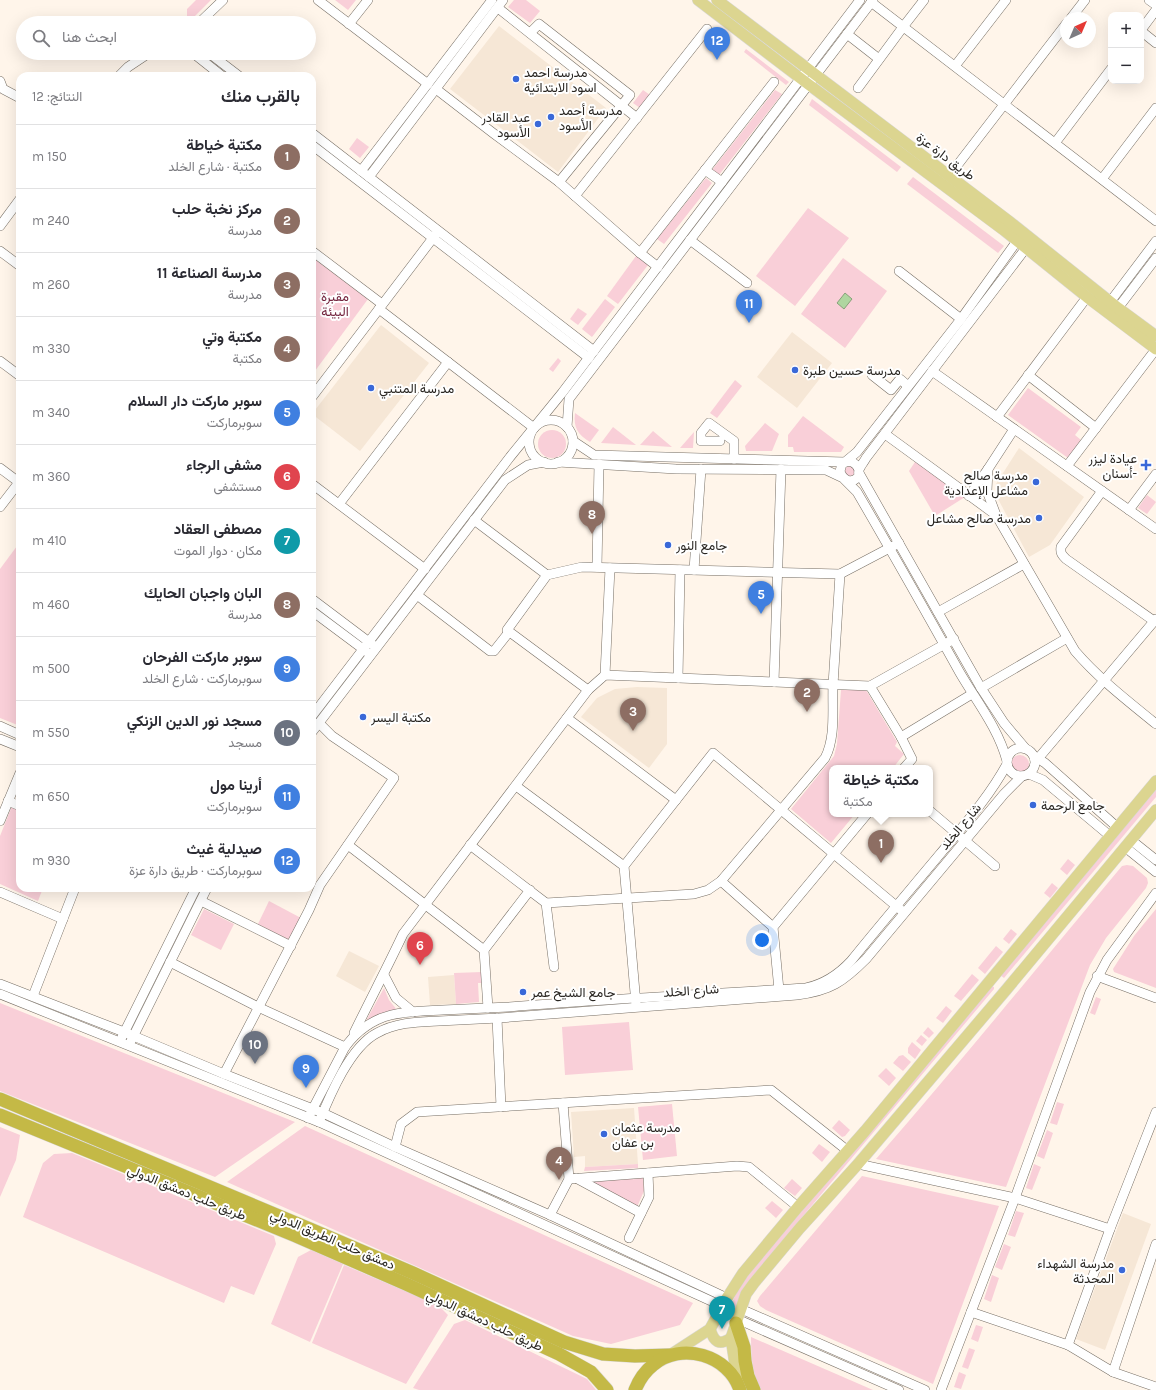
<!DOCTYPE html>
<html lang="ar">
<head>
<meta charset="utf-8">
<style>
	body { margin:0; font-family:Karla,Vazirmatn,sans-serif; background:#f2f2f3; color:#2b2b33; direction:rtl }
	.controls { position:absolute; right:12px; top:12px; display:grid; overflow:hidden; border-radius:8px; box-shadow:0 4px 16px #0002 }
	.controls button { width:36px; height:36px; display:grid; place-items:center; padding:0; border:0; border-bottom:1px solid #e1e1e2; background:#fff; color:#2b2b33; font:20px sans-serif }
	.compass { position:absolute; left:1060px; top:12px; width:36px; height:36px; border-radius:50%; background:#fff; box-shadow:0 4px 16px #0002; rotate:44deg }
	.you { position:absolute; left:762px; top:940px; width:14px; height:14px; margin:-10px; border:3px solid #fff; border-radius:50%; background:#1a73e8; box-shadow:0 0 0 6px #1a73e833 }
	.badge { display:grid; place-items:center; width:26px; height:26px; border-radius:50%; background:#7c3aed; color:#fff; font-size:13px; font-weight:700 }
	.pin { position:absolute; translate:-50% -33px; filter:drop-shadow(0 1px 2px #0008) }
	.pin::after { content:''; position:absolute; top:21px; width:14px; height:12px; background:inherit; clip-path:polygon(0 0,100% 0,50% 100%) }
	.popup { position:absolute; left:829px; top:765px; width:104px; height:52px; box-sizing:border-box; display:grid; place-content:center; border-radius:8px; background:#fff; filter:drop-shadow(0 1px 3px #0005); font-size:13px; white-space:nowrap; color:#7c7c81 }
	.popup b { font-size:15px; color:#2b2b33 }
	.popup::after { content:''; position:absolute; left:50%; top:100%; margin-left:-8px; border:8px solid transparent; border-top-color:#fff }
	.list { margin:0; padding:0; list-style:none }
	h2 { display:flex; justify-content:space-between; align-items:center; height:52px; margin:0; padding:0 16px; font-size:17px }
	h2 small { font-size:13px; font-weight:400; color:#7c7c81 }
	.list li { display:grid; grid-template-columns:26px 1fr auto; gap:12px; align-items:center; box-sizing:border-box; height:64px; padding:0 16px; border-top:1px solid #e1e1e2 }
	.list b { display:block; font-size:15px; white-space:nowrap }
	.list p { margin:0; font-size:13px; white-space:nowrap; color:#7c7c81 }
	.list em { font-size:13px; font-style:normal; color:#7c7c81 }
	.icon { flex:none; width:22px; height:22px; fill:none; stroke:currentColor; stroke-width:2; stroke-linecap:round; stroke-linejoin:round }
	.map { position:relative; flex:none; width:1156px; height:1390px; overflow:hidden; direction:ltr }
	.search { position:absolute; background:#fff; box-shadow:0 4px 16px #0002; left:16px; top:16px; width:300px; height:44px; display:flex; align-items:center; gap:10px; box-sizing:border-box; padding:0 14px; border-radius:22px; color:#7c7c81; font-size:15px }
	.panel { position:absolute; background:#fff; box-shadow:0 4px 16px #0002; left:16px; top:72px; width:300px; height:820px; border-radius:12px; direction:rtl }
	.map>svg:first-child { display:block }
	.built { fill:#f6e7d6 }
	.green { fill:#f9cfd8 }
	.water { fill:#afd6a0; stroke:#87a17a }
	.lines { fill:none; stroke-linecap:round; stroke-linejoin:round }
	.minor-casing { stroke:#776f65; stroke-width:10 }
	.major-casing { stroke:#d8d8d7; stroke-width:12 }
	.highway-casing { stroke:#d8d8d7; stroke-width:14 }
	.minor { stroke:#fff; stroke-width:9 }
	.major { stroke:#dcd590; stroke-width:11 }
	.highway { stroke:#c4b946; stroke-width:13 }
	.poi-dot { fill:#3968d8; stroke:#fff; stroke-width:1.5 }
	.labels { text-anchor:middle; stroke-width:4; stroke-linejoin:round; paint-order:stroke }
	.poi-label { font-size:13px; fill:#292622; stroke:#fff; text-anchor:start }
	.street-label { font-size:13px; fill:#292622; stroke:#fff }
	.park-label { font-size:13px; fill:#74243e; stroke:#fff }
</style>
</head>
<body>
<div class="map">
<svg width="1156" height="1390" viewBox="0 0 1156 1390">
	<rect width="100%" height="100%" fill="#fff5ea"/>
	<g class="built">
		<path d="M499 26 606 108 558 172 450 89Z"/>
		<path d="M381 325 429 363 360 451 312 414Z"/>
		<path d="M792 332 832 363 797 408 757 377Z"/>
		<path d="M1019 448 1084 497 1050 545 1029 557 998 499 996 484Z"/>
		<path d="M637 687 667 688V744L649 768 581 717 597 698 615 689Z"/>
		<path d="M349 951 379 966 365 992 336 976Z"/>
		<path d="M454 975 456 1004 430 1005 428 977Z"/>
		<path d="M634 1108 638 1164 585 1167V1156L574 1157 571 1112Z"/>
		<path d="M1123 1213 1151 1224 1105 1350 1076 1339Z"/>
	</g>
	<g class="green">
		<path d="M196 0H211L188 23H183L187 17V9Z"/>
		<path d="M335 0H356L348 10Z"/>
		<path d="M514 0H526L540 11 530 23 508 7Z"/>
		<path d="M746 49 789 82 786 85 744 52Z"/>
		<path d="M643 90 650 95 640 108 633 103Z"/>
		<path d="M775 90 782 94 719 175 712 170Z"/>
		<path d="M812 99 901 167 897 172 809 105Z"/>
		<path d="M357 138 369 147 360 158 349 149Z"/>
		<path d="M913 177 1004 246 998 253 907 184Z"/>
		<path d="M706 178 712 183 664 244 657 239Z"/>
		<path d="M808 208 849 238 795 306 756 276Z"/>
		<path d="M636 256 648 265 618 304 607 296Z"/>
		<path d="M312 257 368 299 312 375Z"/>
		<path d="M843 258 887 291 845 348 801 314Z"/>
		<path d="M605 299 615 307 592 337 582 329Z"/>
		<path d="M578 308 587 314 578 325 570 319Z"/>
		<path d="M558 358 561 361 553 372 549 369Z"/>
		<path d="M735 380 742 386 717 418 710 413Z"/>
		<path d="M1028 388 1081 427 1075 435 1081 440 1068 458 1008 415Z"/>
		<path d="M575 413 599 430 590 442C578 435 573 427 575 413Z"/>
		<path d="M803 416 844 447 841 452H794L793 447H788V435Z"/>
		<path d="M765 423 779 434 772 451H746L745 446Z"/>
		<path d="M613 427 636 445 601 443Z"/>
		<circle cx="552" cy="444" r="14"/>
		<path d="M653 431 672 447 640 445Z"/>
		<path d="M694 432 693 448H680Z"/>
		<path d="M915 462H919L965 497 935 516 909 471Z"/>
		<circle cx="850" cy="471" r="5"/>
		<path d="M1147 495 1156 502 1147 514 1138 508Z"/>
		<path d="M20 542V726L0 718V569Z"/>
		<path d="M841 690H866L897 742 895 746 904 754 893 768H832V814H855L831 843 791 809 834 756 837 744Z"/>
		<circle cx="1020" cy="764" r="9"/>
		<path d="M1156 790V797L1004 978 1000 975Z"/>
		<path d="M12 806 20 809V888H43L38 901 0 884V836Z"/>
		<path d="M1068 859 1075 865 1067 875 1060 869Z"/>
		<path d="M1127 865 1133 866 1147 878 1148 883 1146 888 1106 938 1090 965 1006 1187 876 1159C960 1063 1040 964 1122 866Z"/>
		<path d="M1052 883 1058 888 1050 898 1044 893Z"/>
		<path d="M269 901 301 918 288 942 257 926Z"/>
		<path d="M204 909 234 924 221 950 191 935Z"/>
		<path d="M1156 909V988L1114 972 1113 969 1134 936Z"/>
		<path d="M1011 929 1017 934 1009 944 1003 939Z"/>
		<path d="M996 946 1003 952 985 974 978 968Z"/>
		<path d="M482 972V983H478L479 1002 456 1004 454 973Z"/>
		<path d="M972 974 979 980 961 1001 954 996Z"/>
		<path d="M991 986 994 987V989L750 1279 742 1291 731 1319 726 1317 738 1289 747 1276Z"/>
		<path d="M384 988 389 1000 397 1010 368 1021 367 1019Z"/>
		<path d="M1096 997 1101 999 1095 1015 1090 1013Z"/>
		<path d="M0 1003 295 1122 215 1177 0 1091Z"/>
		<path d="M946 1006 952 1011 943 1023 936 1018Z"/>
		<path d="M629 1022 633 1070 565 1075 562 1027Z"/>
		<path d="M928 1027 934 1033 929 1038 923 1033Z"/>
		<path d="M921 1035 927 1040 922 1046 916 1041Z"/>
		<path d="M912 1042 921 1050 915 1059 908 1053V1048Z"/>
		<path d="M903 1055 911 1062 903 1071 893 1063 899 1056Z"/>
		<path d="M886 1068 896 1078 889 1086 878 1076Z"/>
		<path d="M1057 1102 1064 1104 1057 1125 1050 1123Z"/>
		<path d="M672 1104 677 1156 643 1160 638 1107Z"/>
		<path d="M839 1120 850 1130 845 1136 842 1137 832 1128Z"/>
		<path d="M305 1126 693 1303 680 1325 611 1344 573 1336 227 1182Z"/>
		<path d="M0 1127 20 1135 16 1160 0 1197Z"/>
		<path d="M1047 1130 1053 1133 1044 1159 1037 1156Z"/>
		<path d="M819 1144 830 1152 822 1162 812 1153Z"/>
		<path d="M72 1153 274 1236 276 1244 254 1295 231 1286 224 1303 23 1217 43 1163 54 1154Z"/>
		<path d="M638 1164V1168L584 1171 585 1167Z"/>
		<path d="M1034 1164 1041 1167 1032 1190 1026 1188Z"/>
		<path d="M862 1176 999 1206 933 1384 766 1310 760 1306 757 1301 760 1296Z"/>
		<path d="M643 1177 644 1191 637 1207 584 1181Z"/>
		<path d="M792 1179 802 1188 795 1196 784 1188Z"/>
		<path d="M772 1201 783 1210 776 1218 765 1208Z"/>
		<path d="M1016 1211 1024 1213 1015 1237 1008 1235Z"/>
		<path d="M1004 1244 1011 1247 1002 1270 995 1267Z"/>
		<path d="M311 1250 343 1264 310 1342 271 1324 298 1257Z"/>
		<path d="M344 1265 438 1305 448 1315 406 1384 312 1343Z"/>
		<path d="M992 1275 999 1278 991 1302 984 1299Z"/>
		<path d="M465 1320 587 1379 596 1390H419L413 1388 454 1324Z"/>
		<path d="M976 1325 983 1327 978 1342 971 1339Z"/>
		<path d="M751 1337 873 1390H760C752 1373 751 1355 751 1337Z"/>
		<path d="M969 1348 975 1350 968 1369 962 1367Z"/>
		<path d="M959 1372 966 1375 961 1389 954 1387Z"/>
	</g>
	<path class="water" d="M845 293 852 299 844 309 837 303Z"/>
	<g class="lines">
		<defs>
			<g id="minor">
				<path d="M318 0 428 84"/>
				<path d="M1149 0 1156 5"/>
				<path d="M871 2 1156 221"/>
				<path d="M498 8 637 118"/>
				<path d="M1071 18 1085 0"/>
				<path d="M199 23 223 0"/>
				<path d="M349 24 368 0"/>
				<path d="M1141 30 1156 10"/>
				<path d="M1141 31 1156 43"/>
				<path d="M530 33 539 24 630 95 559 182"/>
				<path d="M847 34 879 59"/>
				<path d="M193 53 222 76"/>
				<path d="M209 53 239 76"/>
				<path d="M955 66 1006 0"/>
				<path d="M119 76 128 67 149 53"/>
				<path d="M0 81 3 89 20 98"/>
				<path d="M858 88 903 27 924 0"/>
				<path d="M436 89 493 133 559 182 640 253 658 267"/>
				<path d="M312 133 594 351"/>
				<path d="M1055 143 1111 69"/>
				<path d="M312 145 589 358"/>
				<path d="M705 170 722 182"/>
				<path d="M361 171 492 0"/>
				<path d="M949 176 1066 24"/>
				<path d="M369 177 503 0"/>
				<path d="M1102 179 1156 108"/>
				<path d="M575 196 707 29"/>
				<path d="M0 226 20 199"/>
				<path d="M690 240 747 283"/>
				<path d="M0 251 20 266"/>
				<path d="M312 251 382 304"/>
				<path d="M640 253 774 82"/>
				<path d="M899 271 961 319"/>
				<path d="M1110 302 1156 241"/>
				<path d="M1118 308 1156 258"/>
				<path d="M379 309 534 428"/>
				<path d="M0 361 20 376"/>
				<path d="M932 371 1156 529"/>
				<path d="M872 375 891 390 900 379 908 386"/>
				<path d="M1028 375 1096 428"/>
				<path d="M312 397 436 234"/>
				<path d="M997 417 1087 297"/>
				<circle cx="551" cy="442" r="22"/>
				<path d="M567 427 569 399 873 0"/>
				<path d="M1014 429 988 469 987 491 996 515 1075 651C1099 679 1128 701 1156 724"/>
				<path d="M885 434 996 515"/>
				<path d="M573 441 594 455 845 462 857 452 961 319 1017 241"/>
				<path d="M720 441H701V433L709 423 734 441V459"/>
				<path d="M558 462 676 469 826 470 843 478 857 492C892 552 926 612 960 673 977 702 998 728 1007 761"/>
				<path d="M1067 466 1156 349"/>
				<path d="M0 468 20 483"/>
				<path d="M859 470C856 462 849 459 842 464L840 471C842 479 851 485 858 477 860 474 858 474 859 470 860 466 864 462 866 458L1026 248"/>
				<path d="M859 473 981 688 1004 723 1025 748"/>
				<path d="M312 484 425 569"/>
				<path d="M1102 491 1061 547C1060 553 1062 555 1066 559L1154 621"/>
				<path d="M969 496 988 469"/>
				<path d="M339 504 448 362"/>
				<path d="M0 507 20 481"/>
				<path d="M1129 510 1156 474"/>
				<path d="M474 520 547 575"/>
				<path d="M597 567 599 464"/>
				<path d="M694 570 701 469"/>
				<path d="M417 595 490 651H494L509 632"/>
				<path d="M312 599 373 645"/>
				<path d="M312 611 367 652"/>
				<path d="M938 612 1024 564"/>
				<path d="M605 675 610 568"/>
				<path d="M678 678 680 570"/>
				<path d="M774 682 781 469"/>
				<path d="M870 686 901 737 912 759 904 768"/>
				<path d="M981 688 1067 638"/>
				<path d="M588 690 507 630 547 575 582 567 840 574 899 543"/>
				<path d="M312 716 510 457 562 393 860 0"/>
				<path d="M567 718 676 800"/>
				<path d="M0 726 20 735"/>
				<path d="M312 732 505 480 528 465 544 462"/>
				<path d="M901 737 972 694"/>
				<path d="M0 739 20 747"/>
				<circle cx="1021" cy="762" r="14"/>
				<path d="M1034 756 1045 763 1117 827"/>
				<path d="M1036 761 1156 619"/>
				<path d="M1029 774 1043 780 1110 836"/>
				<path d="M516 786 624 866"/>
				<path d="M8 801 20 806"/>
				<path d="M930 811 995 866"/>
				<path d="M0 821 20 773"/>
				<path d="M1131 840 1156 860"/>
				<path d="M348 845 484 950"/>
				<path d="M470 845 546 903 694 894 708 890 721 881 825 758C836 737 832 709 833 685 835 648 838 611 840 574"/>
				<path d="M1125 847 1156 872"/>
				<path d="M721 881 773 927"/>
				<path d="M0 892 63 919"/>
				<path d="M201 901 291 946"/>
				<path d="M546 903 554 967"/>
				<path d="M170 962 258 1007 345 1047"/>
				<path d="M384 975 396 998 413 1012"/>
				<path d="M1097 976 1156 998"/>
				<path d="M0 984 124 1032 224 1074 323 1113 395 1147 550 1215 727 1298"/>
				<path d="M779 990 773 927 867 814"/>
				<path d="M0 994 319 1122 722 1306"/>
				<path d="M33 996 75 888"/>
				<path d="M636 1004 624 866 713 753 901 910"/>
				<path d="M488 1008 484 950 530 890"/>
				<path d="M497 1018 501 1107"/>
				<path d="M354 1033C370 1000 387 968 403 934L588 690 605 675 870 686 954 639"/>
				<path d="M122 1037 196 888"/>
				<path d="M131 1041 207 888"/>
				<path d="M224 1074 309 910 320 885 394 778 332 736 319 723"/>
				<path d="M308 1118 345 1047C357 1031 371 1020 391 1015 408 1011 425 1011 443 1010 465 1009 487 1008 509 1007 608 999 707 994 806 988 824 984 838 975 851 961 880 925 910 890 940 854 964 825 989 797 1007 764"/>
				<path d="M319 1122C330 1095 350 1047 377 1033 397 1022 418 1022 439 1021 459 1020 479 1019 499 1018 599 1010 698 1002 797 995 830 991 843 982 866 959L1004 794 1022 776"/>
				<path d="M395 1147 401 1124 417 1112 771 1090 848 1151"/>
				<path d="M858 1164 1015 1198 1110 1229"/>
				<path d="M576 1178 641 1213"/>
				<path d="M569 1179 737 1166 749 1167 798 1207"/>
				<path d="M550 1215 569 1179 563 1103"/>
				<path d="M629 1238 649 1197 648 1173"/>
				<path d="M741 1309 925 1390"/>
				<path d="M971 1312 1068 1345 1110 1229 1156 1112"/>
				<path d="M737 1319 899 1390"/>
				<path d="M1068 1345 1113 1372 1156 1244"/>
				<path d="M1113 1372 1156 1387"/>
				<path d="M941 1390 1015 1198 1090 992 1107 960 1156 893"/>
			</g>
			<g id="major">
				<path d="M698 0 808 84 1005 231 1087 297 1156 349"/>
				<path d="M717 0 1010 222 1118 308 1156 336"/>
				<path d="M710 1329C714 1342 719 1346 731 1338"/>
				<path d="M670 1355 710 1329 727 1298 743 1273 798 1207 865 1131 1156 781"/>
				<path d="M738 1384 731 1338 746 1294 754 1283 800 1228 858 1164 1006 990 1156 810"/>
			</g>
			<g id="highway">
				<path d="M0 1099 310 1229 413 1273 564 1342 603 1354 635 1356 670 1355"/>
				<path d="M0 1115 296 1236 406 1284 559 1354 591 1372 607 1390"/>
				<path d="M736 1323 744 1347 745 1361 748 1376 754 1390"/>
				<path d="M635 1390C639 1380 644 1372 653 1365 681 1341 729 1355 740 1390"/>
			</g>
		</defs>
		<use href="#minor" class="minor-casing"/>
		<use href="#major" class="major-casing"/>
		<use href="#highway" class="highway-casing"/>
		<use href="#minor" class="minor"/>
		<use href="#major" class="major"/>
		<use href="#highway" class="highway"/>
	</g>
	<g class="poi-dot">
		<circle cx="516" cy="79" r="4"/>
		<circle cx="551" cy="117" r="4"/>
		<circle cx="538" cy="124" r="4"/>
		<circle cx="795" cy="370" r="4"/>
		<circle cx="371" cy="388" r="4"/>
		<path d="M1144 459h4v4h4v4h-4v4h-4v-4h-4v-4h4z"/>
		<circle cx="1036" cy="482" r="4"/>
		<circle cx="1039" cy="518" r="4"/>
		<circle cx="668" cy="545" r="4"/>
		<circle cx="363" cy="717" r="4"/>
		<circle cx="1033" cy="805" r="4"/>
		<circle cx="523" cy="992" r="4"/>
		<circle cx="604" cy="1134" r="4"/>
		<circle cx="1122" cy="1270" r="4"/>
	</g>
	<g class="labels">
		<g class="poi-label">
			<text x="524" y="77">مدرسة احمد<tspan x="524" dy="15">اسود الابتدائية</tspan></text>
			<text x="559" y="115">مدرسة أحمد<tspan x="559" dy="15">الأسود</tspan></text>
			<text x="530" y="122" text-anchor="end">عبد القادر<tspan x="530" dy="15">الأسود</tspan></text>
			<text x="803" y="375">مدرسة حسين طبرة</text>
			<text x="379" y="393">مدرسة المتنبي</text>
			<text x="1137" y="463" text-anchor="end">عيادة ليزر<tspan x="1137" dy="15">أسنان-</tspan></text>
			<text x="1028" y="480" text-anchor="end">مدرسة صالح<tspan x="1028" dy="15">مشاعل الإعدادية</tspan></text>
			<text x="1031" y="523" text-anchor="end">مدرسة صالح مشاعل</text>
			<text x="676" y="550">جامع النور</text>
			<text x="371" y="722">مكتبة اليسر</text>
			<text x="1041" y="810">جامع الرحمة</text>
			<text x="531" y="997">جامع الشيخ عمر</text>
			<text x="612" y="1132">مدرسة عثمان<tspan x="612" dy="15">بن عفان</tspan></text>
			<text x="1114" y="1268" text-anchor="end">مدرسة الشهداء<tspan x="1114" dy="15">المحدثة</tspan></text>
		</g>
		<g class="street-label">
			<text transform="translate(946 156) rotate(37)" y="5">طريق دارة عزة</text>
			<text transform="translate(960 826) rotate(-50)" y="5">شارع الخلد</text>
			<text transform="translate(691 990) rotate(-4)" y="5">شارع الخلد</text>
			<text transform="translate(187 1192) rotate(22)" y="5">طريق حلب دمشق الدولي</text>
			<text transform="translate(333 1239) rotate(23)" y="5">دمشق حلب الطريق الدولي</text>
			<text transform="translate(485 1320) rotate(25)" y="5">طريق حلب دمشق الدولي</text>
		</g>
		<g class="park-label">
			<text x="335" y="301">مقبرة<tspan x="335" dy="15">البيئة</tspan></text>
		</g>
	</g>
</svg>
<div class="controls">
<button>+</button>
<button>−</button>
</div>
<svg class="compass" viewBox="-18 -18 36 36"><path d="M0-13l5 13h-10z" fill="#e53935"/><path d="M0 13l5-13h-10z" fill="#7c7c81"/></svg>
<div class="you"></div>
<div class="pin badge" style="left:881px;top:863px;background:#8d6e63">1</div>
<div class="popup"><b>مكتبة خياطة</b>مكتبة</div>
<div class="pin badge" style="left:807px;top:712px;background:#8d6e63">2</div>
<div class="pin badge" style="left:633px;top:731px;background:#8d6e63">3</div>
<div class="pin badge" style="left:559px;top:1180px;background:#8d6e63">4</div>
<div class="pin badge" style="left:761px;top:614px;background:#3f7fe0">5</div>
<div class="pin badge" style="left:420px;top:965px;background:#e0444e">6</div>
<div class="pin badge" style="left:722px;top:1329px;background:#0f9aa8">7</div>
<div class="pin badge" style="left:592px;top:534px;background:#8d6e63">8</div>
<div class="pin badge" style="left:306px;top:1088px;background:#3f7fe0">9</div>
<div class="pin badge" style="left:255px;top:1064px;background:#6b7280">10</div>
<div class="pin badge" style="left:749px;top:323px;background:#3f7fe0">11</div>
<div class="pin badge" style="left:717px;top:60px;background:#3f7fe0">12</div>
<div class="search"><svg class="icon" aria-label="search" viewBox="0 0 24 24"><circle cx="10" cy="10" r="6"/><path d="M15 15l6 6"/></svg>ابحث هنا</div>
<section class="panel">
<h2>بالقرب منك<small>النتائج: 12</small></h2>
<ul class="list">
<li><span class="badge" style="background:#8d6e63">1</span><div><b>مكتبة خياطة</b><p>مكتبة · شارع الخلد</p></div><em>150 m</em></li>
<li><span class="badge" style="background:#8d6e63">2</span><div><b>مركز نخبة حلب</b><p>مدرسة</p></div><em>240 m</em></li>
<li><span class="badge" style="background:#8d6e63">3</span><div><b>مدرسة الصناعة 11</b><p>مدرسة</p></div><em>260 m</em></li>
<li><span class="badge" style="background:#8d6e63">4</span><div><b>مكتبة وتي</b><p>مكتبة</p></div><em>330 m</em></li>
<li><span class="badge" style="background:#3f7fe0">5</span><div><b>سوبر ماركت دار السلام</b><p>سوبرماركت</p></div><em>340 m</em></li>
<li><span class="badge" style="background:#e0444e">6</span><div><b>مشفى الرجاء</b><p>مستشفى</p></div><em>360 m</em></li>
<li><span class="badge" style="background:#0f9aa8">7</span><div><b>مصطفى العقاد</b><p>مكان · دوار الموت</p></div><em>410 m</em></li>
<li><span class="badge" style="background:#8d6e63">8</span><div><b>البان واجبان الحايك</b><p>مدرسة</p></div><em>460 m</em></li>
<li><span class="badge" style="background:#3f7fe0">9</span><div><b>سوبر ماركت الفرحان</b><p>سوبرماركت · شارع الخلد</p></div><em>500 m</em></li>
<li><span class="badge" style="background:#6b7280">10</span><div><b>مسجد نور الدين الزنكي</b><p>مسجد</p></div><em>550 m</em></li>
<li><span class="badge" style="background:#3f7fe0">11</span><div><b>أرينا مول</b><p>سوبرماركت</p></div><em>650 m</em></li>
<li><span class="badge" style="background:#3f7fe0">12</span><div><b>صيدلية غيث</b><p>سوبرماركت · طريق دارة عزة</p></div><em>930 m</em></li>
</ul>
</section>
</div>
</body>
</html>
